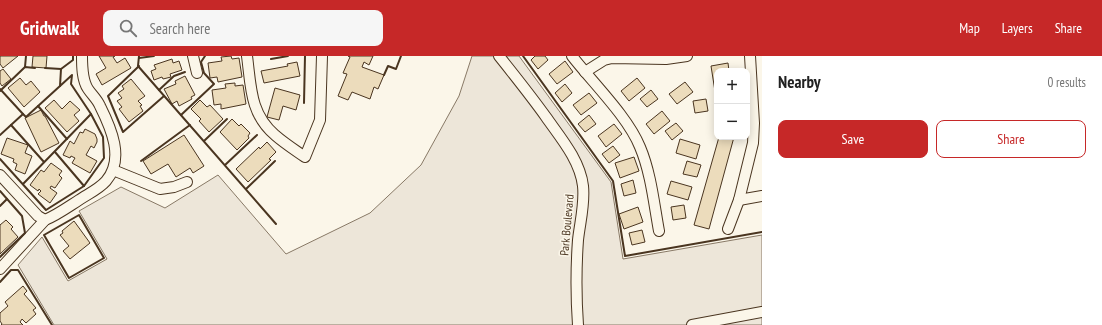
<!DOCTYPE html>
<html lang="en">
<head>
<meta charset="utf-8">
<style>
	body { margin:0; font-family:"PT Sans Narrow",sans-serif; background:#f6f6f6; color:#222 }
	.controls { position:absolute; right:12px; top:12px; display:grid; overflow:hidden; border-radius:8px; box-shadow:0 2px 10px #0003 }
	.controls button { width:36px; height:36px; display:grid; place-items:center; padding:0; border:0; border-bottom:1px solid #e0e0e0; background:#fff; color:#222; font:20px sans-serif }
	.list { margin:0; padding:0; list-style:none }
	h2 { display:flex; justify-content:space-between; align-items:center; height:52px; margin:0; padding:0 16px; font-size:17px }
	h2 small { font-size:13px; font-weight:400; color:#767676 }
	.actions { display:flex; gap:8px; padding:12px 16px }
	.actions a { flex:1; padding:9px 0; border:1px solid #c62828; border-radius:8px; text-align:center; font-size:14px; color:#c62828 }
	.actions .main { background:#c62828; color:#fff }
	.icon { flex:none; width:22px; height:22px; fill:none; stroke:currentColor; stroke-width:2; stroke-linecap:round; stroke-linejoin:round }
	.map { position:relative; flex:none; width:762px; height:269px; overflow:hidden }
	header { display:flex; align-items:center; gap:24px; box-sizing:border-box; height:56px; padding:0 20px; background:#c62828; color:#fff }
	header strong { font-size:19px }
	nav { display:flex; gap:22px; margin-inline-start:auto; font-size:14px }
	.search { width:280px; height:36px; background:#f6f6f6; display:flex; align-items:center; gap:10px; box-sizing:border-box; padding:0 14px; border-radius:8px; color:#767676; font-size:15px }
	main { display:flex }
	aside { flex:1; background:#fff }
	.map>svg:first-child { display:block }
	.green { fill:#ede6d9; stroke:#887966 }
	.building { fill:#ecdcbc; stroke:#4a3520 }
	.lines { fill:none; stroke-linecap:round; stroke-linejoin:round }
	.street-casing { stroke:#4a3520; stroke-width:12 }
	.street { stroke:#fbf6e9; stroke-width:10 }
	.wall { stroke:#4a3520; stroke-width:2 }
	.labels { text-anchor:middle; stroke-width:3; stroke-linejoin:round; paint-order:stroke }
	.street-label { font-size:12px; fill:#4a3520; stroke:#fbf6e9 }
</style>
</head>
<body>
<header>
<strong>Gridwalk</strong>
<div class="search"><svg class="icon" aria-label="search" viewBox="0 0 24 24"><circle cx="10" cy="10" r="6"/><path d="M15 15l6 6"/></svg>Search here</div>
<nav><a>Map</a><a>Layers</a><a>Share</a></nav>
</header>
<main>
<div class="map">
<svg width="762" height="269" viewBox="0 0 762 269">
	<rect width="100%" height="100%" fill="#fbf6e9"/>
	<path class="green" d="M472 0H519L611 126 623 203 762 179V269H54L18 209 42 181 68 225 107 203 79 155 121 131 165 152 218 119 286 198 370 157 421 109 459 40Z"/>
	<g class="building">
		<path d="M0 0H18L3 12 0 8Z"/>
		<path d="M33 0H47L46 12 32 11Z"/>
		<path d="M99 0H115L113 1 117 7 125 2 131 12 102 29 96 18 106 12Z"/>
		<path d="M231 0 232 3 239 2 242 21 218 26 217 21 210 22 208 7 222 5 221 1Z"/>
		<path d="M348 0H373L369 9 364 6 362 11 384 19 378 33 374 31 370 43 352 36 348 44 338 40 347 18 343 17 350 1Z"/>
		<path d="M535 0H545L548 4 538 13 531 4Z"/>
		<path d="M172 3 173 7 179 5 182 14 170 18 171 21 163 23 162 21 154 24 151 15 156 13 154 9Z"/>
		<path d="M565 5 573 16 557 28 549 18Z"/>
		<path d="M297 6 300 20 264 27 261 15 288 10 287 8Z"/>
		<path d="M728 7 729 15H717V48L711 10Z"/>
		<path d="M3 13 11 23 2 30 0 27V15Z"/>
		<path d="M185 20 195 39 191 41 192 43 179 50 177 45 172 48 164 33 176 28 175 25Z"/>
		<path d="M20 22 26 29 31 25 40 36 24 51 8 32Z"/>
		<path d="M637 22 645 32 629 45 621 35Z"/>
		<path d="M131 23 145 40 138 45 142 49 140 50 143 55 129 66 119 53 122 51 117 45 122 42 118 37 124 33 122 30Z"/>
		<path d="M685 26 693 36 677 48 669 38Z"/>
		<path d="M235 27V30L243 29 246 48 221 53V48L214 49 212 34 226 32 225 28Z"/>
		<path d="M565 28 572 37 562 46 555 37Z"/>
		<path d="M275 32 300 39 296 54 283 50 279 64 267 61Z"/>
		<path d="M651 34 658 43 647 51 640 43Z"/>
		<path d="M589 37 597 47 581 59 573 49Z"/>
		<path d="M706 43 708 55 695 57 693 45Z"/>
		<path d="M54 44 62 53 70 45 80 54 74 59 79 65 67 76 45 52Z"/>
		<path d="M200 44 207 51 210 49 223 63 209 76 199 65 201 63 191 53Z"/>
		<path d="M41 54 44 60H45L59 87 41 96 25 62Z"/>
		<path d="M662 55 670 65 654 78 646 68Z"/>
		<path d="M589 59 596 68 585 76 578 68Z"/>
		<path d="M232 63 239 70 241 68 250 77 248 80 249 82 237 94 220 76Z"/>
		<path d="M676 67 683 75 672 84 665 75Z"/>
		<path d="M614 68 622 78 606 91 598 80Z"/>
		<path d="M85 73 95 78 97 83V86L94 92 91 90 86 99 97 105 90 117 72 107 75 102 71 100 70 102 63 99 70 85 74 88 80 76 83 77Z"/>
		<path d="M184 79 204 110 193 117 190 112 176 121 168 108 151 118 143 105Z"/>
		<path d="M719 81H734L709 173 694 169Z"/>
		<path d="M7 82 28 89 25 97 32 100 25 118 15 114 17 108 13 106 14 103 1 98Z"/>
		<path d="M680 83 700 89 696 103 676 97Z"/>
		<path d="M267 86 276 96 269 103 271 104 248 126 236 113 259 91 260 93Z"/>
		<path d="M613 90 620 99 609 107 602 98Z"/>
		<path d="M634 101 639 115 620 122 615 107Z"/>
		<path d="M687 105 701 109 697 121 683 118Z"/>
		<path d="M51 107 62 115 59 119 62 122 55 132 51 130 50 132 57 137 50 147 38 138 41 135 39 133 38 135 30 129 41 114 44 116Z"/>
		<path d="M633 124 636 137 624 140 621 128Z"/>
		<path d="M671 125 692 131 688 144 667 138Z"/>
		<path d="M684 149 686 162 673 164 671 151Z"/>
		<path d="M638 151 643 166 624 173 619 158Z"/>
		<path d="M6 164 13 171 11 173 18 181 0 198V169Z"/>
		<path d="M74 165 90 187 70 203 63 195 69 190 60 179 63 177 62 175Z"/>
		<path d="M642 174 645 186 632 189 629 177Z"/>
		<path d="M23 230 27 235 24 238 36 252 33 254 36 258 26 267 22 263 20 266 23 269H1L2 268 0 265V257L8 250 5 246Z"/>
	</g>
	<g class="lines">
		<defs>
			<g id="street">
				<path d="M193 0 197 17"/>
				<path d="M247 0C251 30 250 58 275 79 284 87 295 94 305 101L320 64 322 0"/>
				<path d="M499 0C515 20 531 40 546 61 560 81 580 104 583 130 585 148 580 166 578 184 576 212 576 241 578 269"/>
				<path d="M572 0C593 27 628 61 640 91 651 117 654 148 659 175"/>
				<path d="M585 16 604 4 612 2 666 3 687 0"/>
				<path d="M113 114 160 133 174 131 187 126"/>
				<path d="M0 119 38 160 45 164"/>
				<path d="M739 144 762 140"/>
				<path d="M728 173 739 144 753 87 754 67 750 0"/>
				<path d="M0 213 45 164C57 159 68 151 79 144 88 138 99 133 106 125 125 103 111 72 100 50 97 43 92 39 88 33 82 24 82 10 82 0"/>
				<path d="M692 269 762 256"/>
			</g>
		</defs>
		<use href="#street" class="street-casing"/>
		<use href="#street" class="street"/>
		<g class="wall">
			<path d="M139 0 138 10 276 168"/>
			<path d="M523 0 613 125 625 200 762 176"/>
			<path d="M139 2 154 0"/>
			<path d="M271 3 288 0"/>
			<path d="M139 10 108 40 123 76 164 40"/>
			<path d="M25 11 26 0"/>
			<path d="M45 12 61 13"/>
			<path d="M384 19 388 10 396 13 401 0"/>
			<path d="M0 33 23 58 0 79"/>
			<path d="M159 34 174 20 185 16"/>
			<path d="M0 35 25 11 35 12"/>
			<path d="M304 47 305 0"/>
			<path d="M38 50 67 83"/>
			<path d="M23 58 26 61 60 30"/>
			<path d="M181 59 214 28 204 17 201 6 205 0"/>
			<path d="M11 69 44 106"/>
			<path d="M204 85 227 63"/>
			<path d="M55 96 84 130"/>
			<path d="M0 103 46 154 84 130 104 102 103 81 91 58 71 28 72 19 60 30 61 13 73 4V0"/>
			<path d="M141 105 190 69"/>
			<path d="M225 109 257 79"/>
			<path d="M23 128 91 58"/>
			<path d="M246 133 275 105"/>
			<path d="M0 135 22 160 25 177 0 201"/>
			<path d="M0 150 7 143"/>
			<path d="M79 159 104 202 69 222 44 179Z"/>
			<path d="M0 226 11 214H18L52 269"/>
		</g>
	</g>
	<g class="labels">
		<g class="street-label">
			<text transform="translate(567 169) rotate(-85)" y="4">Park Boulevard</text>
		</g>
	</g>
</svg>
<div class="controls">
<button>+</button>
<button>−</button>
</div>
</div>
<aside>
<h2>Nearby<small>0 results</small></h2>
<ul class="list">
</ul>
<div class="actions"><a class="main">Save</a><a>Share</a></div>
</aside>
</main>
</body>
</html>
